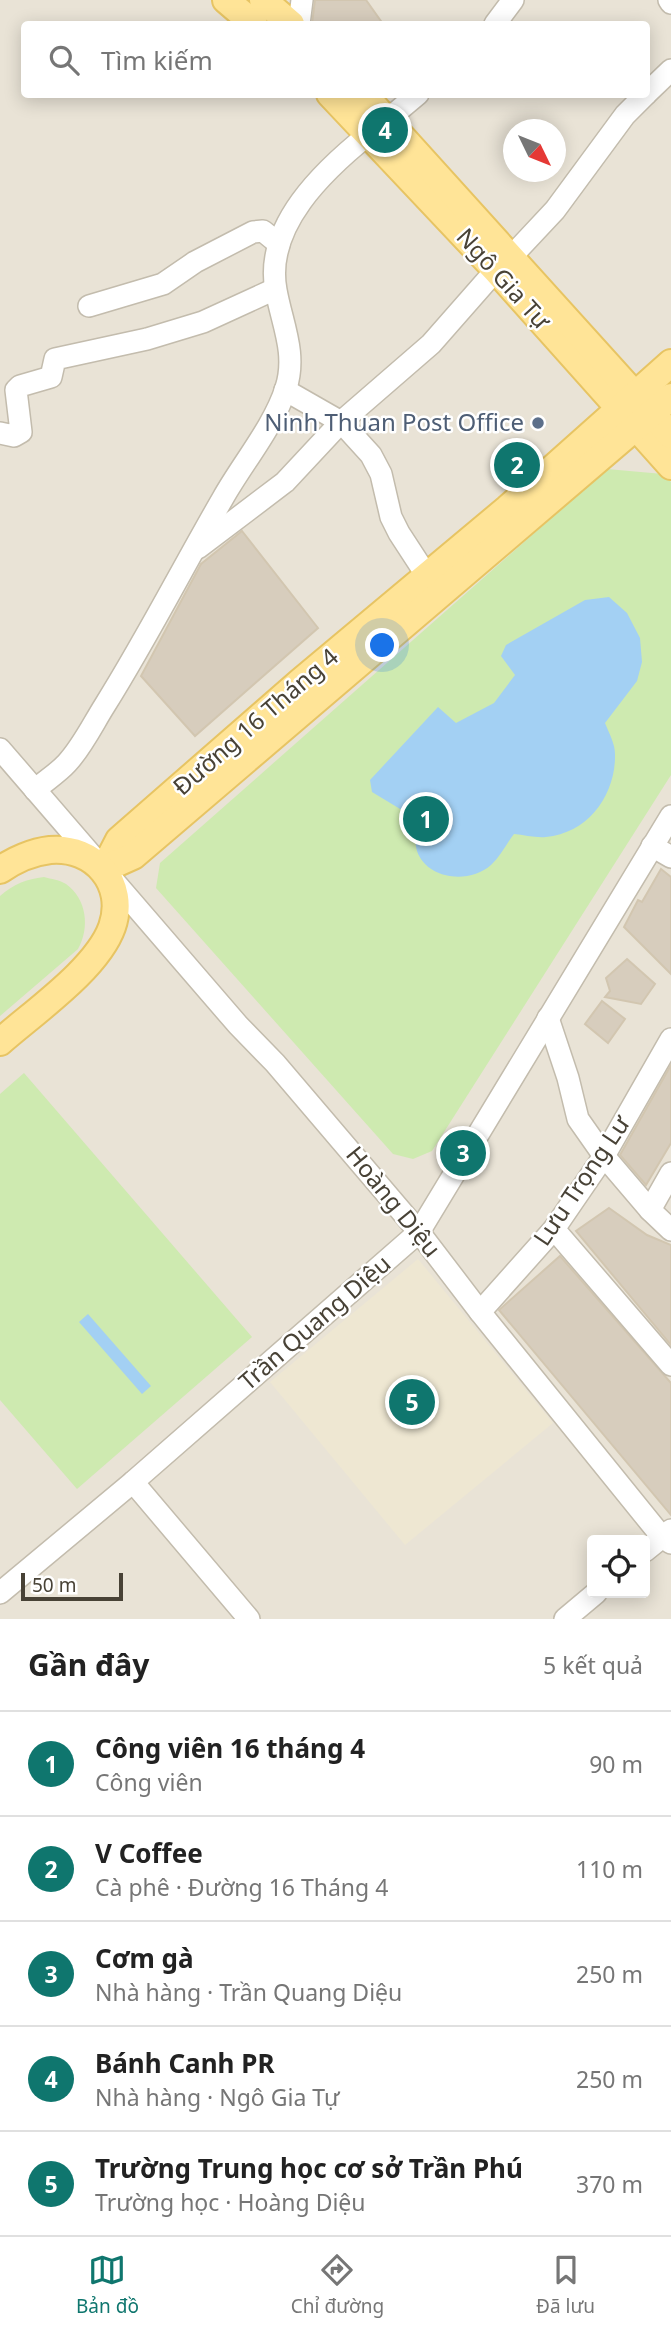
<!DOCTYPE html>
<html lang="vi">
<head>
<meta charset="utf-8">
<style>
	body { margin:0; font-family:"Noto Sans",sans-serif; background:#f2f2f2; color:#222 }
	.controls { position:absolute; right:21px; bottom:21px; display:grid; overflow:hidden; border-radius:7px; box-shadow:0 4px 18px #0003 }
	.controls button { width:63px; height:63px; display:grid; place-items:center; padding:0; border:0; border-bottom:2px solid #e0e0e0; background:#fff; color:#222; font:35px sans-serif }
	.compass { position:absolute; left:503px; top:119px; width:63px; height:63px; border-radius:50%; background:#fff; box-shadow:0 4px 18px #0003; rotate:133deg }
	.scale { position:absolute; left:21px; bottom:18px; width:102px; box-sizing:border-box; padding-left:7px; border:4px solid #484236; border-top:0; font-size:19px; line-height:24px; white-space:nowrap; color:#484236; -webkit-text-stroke:5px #fff; paint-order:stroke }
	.you { position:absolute; left:383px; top:646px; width:24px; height:24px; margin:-18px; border:5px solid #fff; border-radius:50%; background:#1a73e8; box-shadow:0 0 0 10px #1a73e833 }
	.badge { display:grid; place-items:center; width:46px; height:46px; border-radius:50%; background:#0f766e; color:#fff; font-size:23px; font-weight:700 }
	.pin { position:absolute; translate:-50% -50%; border:4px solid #fff; box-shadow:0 2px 7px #0006 }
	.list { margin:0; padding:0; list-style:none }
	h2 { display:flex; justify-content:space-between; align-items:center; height:91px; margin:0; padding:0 28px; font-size:30px }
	h2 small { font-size:23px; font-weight:400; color:#767676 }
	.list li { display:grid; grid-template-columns:46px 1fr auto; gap:21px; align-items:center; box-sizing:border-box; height:105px; padding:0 28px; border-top:2px solid #e0e0e0 }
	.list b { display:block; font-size:26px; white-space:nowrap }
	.list p { margin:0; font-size:23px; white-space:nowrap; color:#767676 }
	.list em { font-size:23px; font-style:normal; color:#767676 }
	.icon { flex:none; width:38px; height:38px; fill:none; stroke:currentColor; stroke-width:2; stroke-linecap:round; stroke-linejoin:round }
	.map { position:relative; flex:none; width:671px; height:1619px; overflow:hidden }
	.search { position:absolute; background:#fff; box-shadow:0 4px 18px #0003; left:21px; right:21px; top:21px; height:77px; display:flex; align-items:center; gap:18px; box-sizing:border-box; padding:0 24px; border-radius:7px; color:#767676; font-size:26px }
	.sheet { height:616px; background:#fff }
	nav { display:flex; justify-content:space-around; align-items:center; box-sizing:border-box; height:98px; border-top:2px solid #e0e0e0; background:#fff; font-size:19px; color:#767676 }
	nav a { display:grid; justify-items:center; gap:4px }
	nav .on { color:#0f766e }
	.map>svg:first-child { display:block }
	.residential { fill:#e9e3d6; fill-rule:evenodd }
	.education { fill:#eee7d2 }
	.green { fill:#ceeab0 }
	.water { fill:#a3d0f3 }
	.building { fill:#d7cdbd; stroke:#d2c6b0; stroke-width:2 }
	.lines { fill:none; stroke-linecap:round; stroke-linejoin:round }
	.minor-casing { stroke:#c3bcad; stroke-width:24 }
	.major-casing { stroke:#e7c463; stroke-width:30 }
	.minor { stroke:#fff; stroke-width:21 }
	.major { stroke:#ffe497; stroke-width:26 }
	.service-dot { fill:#5c6f8a; stroke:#fff; stroke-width:2.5 }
	.labels { text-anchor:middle; stroke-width:5; stroke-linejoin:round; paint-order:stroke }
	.street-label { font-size:24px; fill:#484236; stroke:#fff }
	.service-label { font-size:24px; fill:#4e5e75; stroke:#fff; text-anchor:end }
</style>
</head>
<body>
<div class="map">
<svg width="671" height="1619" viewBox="0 0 671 1619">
	<rect width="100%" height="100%" fill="#f5f1e8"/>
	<path class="residential" d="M0 0H671V1619H0ZM24 24H646V94H24ZM514 130H556V172H514ZM592 1540H645V1593H592Z"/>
	<path class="education" d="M418 1259 553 1423 405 1545 270 1382Z"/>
	<g class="green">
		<path d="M607 469 663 474 671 482V775L432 1151 413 1159 393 1154 156 888 160 863Z"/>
		<path d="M44 877C51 879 60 880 66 884 87 899 90 928 78 949L0 1016V896C14 884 26 879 44 877Z"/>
		<path d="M24 1073 252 1337 77 1489 0 1400V1094Z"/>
	</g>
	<g class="water">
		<path d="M609 597 627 613 640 638 642 662 637 681 605 723C609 733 615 744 615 754 616 794 589 833 546 837 536 838 524 835 514 834 507 843 500 857 491 865 470 884 427 880 417 851 414 841 416 827 415 818L372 792 370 780 438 707 456 723 494 703 515 675 501 656 506 645 585 600Z"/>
		<path d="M88 1314 151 1386 142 1394 79 1322Z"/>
	</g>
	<g class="building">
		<path d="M315 0H366L383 24H312Z"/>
		<path d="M242 531 318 628 195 736 141 676 201 564Z"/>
		<path d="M661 869 671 877V974L624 927 638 900 642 902Z"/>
		<path d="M627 959 655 984 641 1004 605 997 610 991 606 978Z"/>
		<path d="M602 1001 625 1019 608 1043 585 1024Z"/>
		<path d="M671 1065V1143L646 1185 620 1155Z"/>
		<path d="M609 1208 647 1235 671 1245V1345L576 1231Z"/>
		<path d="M560 1256 671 1383V1515L499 1310Z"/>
	</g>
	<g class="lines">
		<defs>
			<g id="minor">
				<path d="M669 0 671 3"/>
				<path d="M299 24 302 0"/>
				<path d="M495 24 513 0"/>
				<path d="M646 94 671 70"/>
				<path d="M387 120 418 94"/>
				<path d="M511 257 555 210 625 115 646 94"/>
				<path d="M89 306 163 284 195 262 253 232 263 231 279 244"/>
				<path d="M285 390 341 422 371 455 381 474 391 517 399 533 427 576"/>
				<path d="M0 433 14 436 21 432 16 390 20 386 51 377 55 359 147 339 203 322 275 289"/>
				<path d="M198 548 285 482 341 422 431 344 496 270"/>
				<path d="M0 749 238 1025 275 1063 419 1232 480 1312 662 1537 671 1543"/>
				<path d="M35 790C45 781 58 773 67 763 82 747 93 724 105 705 147 638 183 567 223 498 242 464 274 426 286 388 297 353 282 324 276 290 264 226 324 170 369 134"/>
				<path d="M652 846 671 857"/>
				<path d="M548 1018 568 1078 578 1119 604 1156 650 1210 671 1230"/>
				<path d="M650 1210 671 1173"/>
				<path d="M554 1229 671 1365"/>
				<path d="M480 1312 554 1229 604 1156 671 1039"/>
				<path d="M133 1482 249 1619"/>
				<path d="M645 1551 671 1530"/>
				<path d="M0 1593 133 1482 419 1232 671 816"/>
				<path d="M565 1619 596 1593"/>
			</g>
			<g id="major">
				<path d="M226 0 254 24"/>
				<path d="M263 0 291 24"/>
				<path d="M330 94 496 270 671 466"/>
				<path d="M363 94 671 435"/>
				<path d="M104 869 119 840 300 682 507 509 671 363"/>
				<path d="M104 869 133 856 671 397"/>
				<path d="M0 870C14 860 33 852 50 850 94 846 127 884 112 927 97 969 34 1012 0 1042"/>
			</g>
		</defs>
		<use href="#minor" class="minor-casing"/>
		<use href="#major" class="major-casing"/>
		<use href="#minor" class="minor"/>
		<use href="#major" class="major"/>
	</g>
	<circle class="service-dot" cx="538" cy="423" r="7"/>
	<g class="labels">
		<g class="street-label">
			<text transform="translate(503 279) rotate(48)" y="8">Ngô Gia Tự</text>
			<text transform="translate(256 722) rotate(-41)" y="8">Đường 16 Tháng 4</text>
			<text transform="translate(582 1181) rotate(-56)" y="8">Lưu Trọng Lư</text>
			<text transform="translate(393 1202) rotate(51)" y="8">Hoàng Diệu</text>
			<text transform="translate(315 1323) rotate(-41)" y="8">Trần Quang Diệu</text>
		</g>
		<g class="service-label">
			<text x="524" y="431">Ninh Thuan Post Office</text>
		</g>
	</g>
</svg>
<div class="controls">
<button><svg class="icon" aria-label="locate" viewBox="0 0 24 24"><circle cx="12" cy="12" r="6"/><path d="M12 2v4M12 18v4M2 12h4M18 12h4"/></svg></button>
</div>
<svg class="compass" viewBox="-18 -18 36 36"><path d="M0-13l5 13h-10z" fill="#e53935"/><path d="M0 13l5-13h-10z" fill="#767676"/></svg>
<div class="scale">50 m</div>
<div class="you"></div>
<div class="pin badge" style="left:426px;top:819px">1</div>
<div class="pin badge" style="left:517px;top:465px">2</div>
<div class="pin badge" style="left:463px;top:1153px">3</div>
<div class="pin badge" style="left:385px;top:130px">4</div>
<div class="pin badge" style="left:412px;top:1402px">5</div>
<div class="search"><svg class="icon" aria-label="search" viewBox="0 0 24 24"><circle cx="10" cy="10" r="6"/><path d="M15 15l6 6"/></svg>Tìm kiếm</div>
</div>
<section class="sheet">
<h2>Gần đây<small>5 kết quả</small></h2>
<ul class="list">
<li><span class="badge">1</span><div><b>Công viên 16 tháng 4</b><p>Công viên</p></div><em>90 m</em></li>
<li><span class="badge">2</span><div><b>V Coffee</b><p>Cà phê · Đường 16 Tháng 4</p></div><em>110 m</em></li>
<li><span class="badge">3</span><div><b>Cơm gà</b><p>Nhà hàng · Trần Quang Diệu</p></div><em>250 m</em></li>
<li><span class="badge">4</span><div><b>Bánh Canh PR</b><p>Nhà hàng · Ngô Gia Tự</p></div><em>250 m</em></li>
<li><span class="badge">5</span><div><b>Trường Trung học cơ sở Trần Phú</b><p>Trường học · Hoàng Diệu</p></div><em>370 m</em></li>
</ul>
</section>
<nav>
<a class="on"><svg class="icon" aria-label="map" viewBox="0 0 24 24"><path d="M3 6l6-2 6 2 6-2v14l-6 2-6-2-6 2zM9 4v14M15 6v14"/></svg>Bản đồ</a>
<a><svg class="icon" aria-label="directions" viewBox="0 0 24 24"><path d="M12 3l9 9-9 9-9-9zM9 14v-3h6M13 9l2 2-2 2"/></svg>Chỉ đường</a>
<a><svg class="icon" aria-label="saved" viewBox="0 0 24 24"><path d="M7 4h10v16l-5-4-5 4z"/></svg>Đã lưu</a>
</nav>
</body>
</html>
